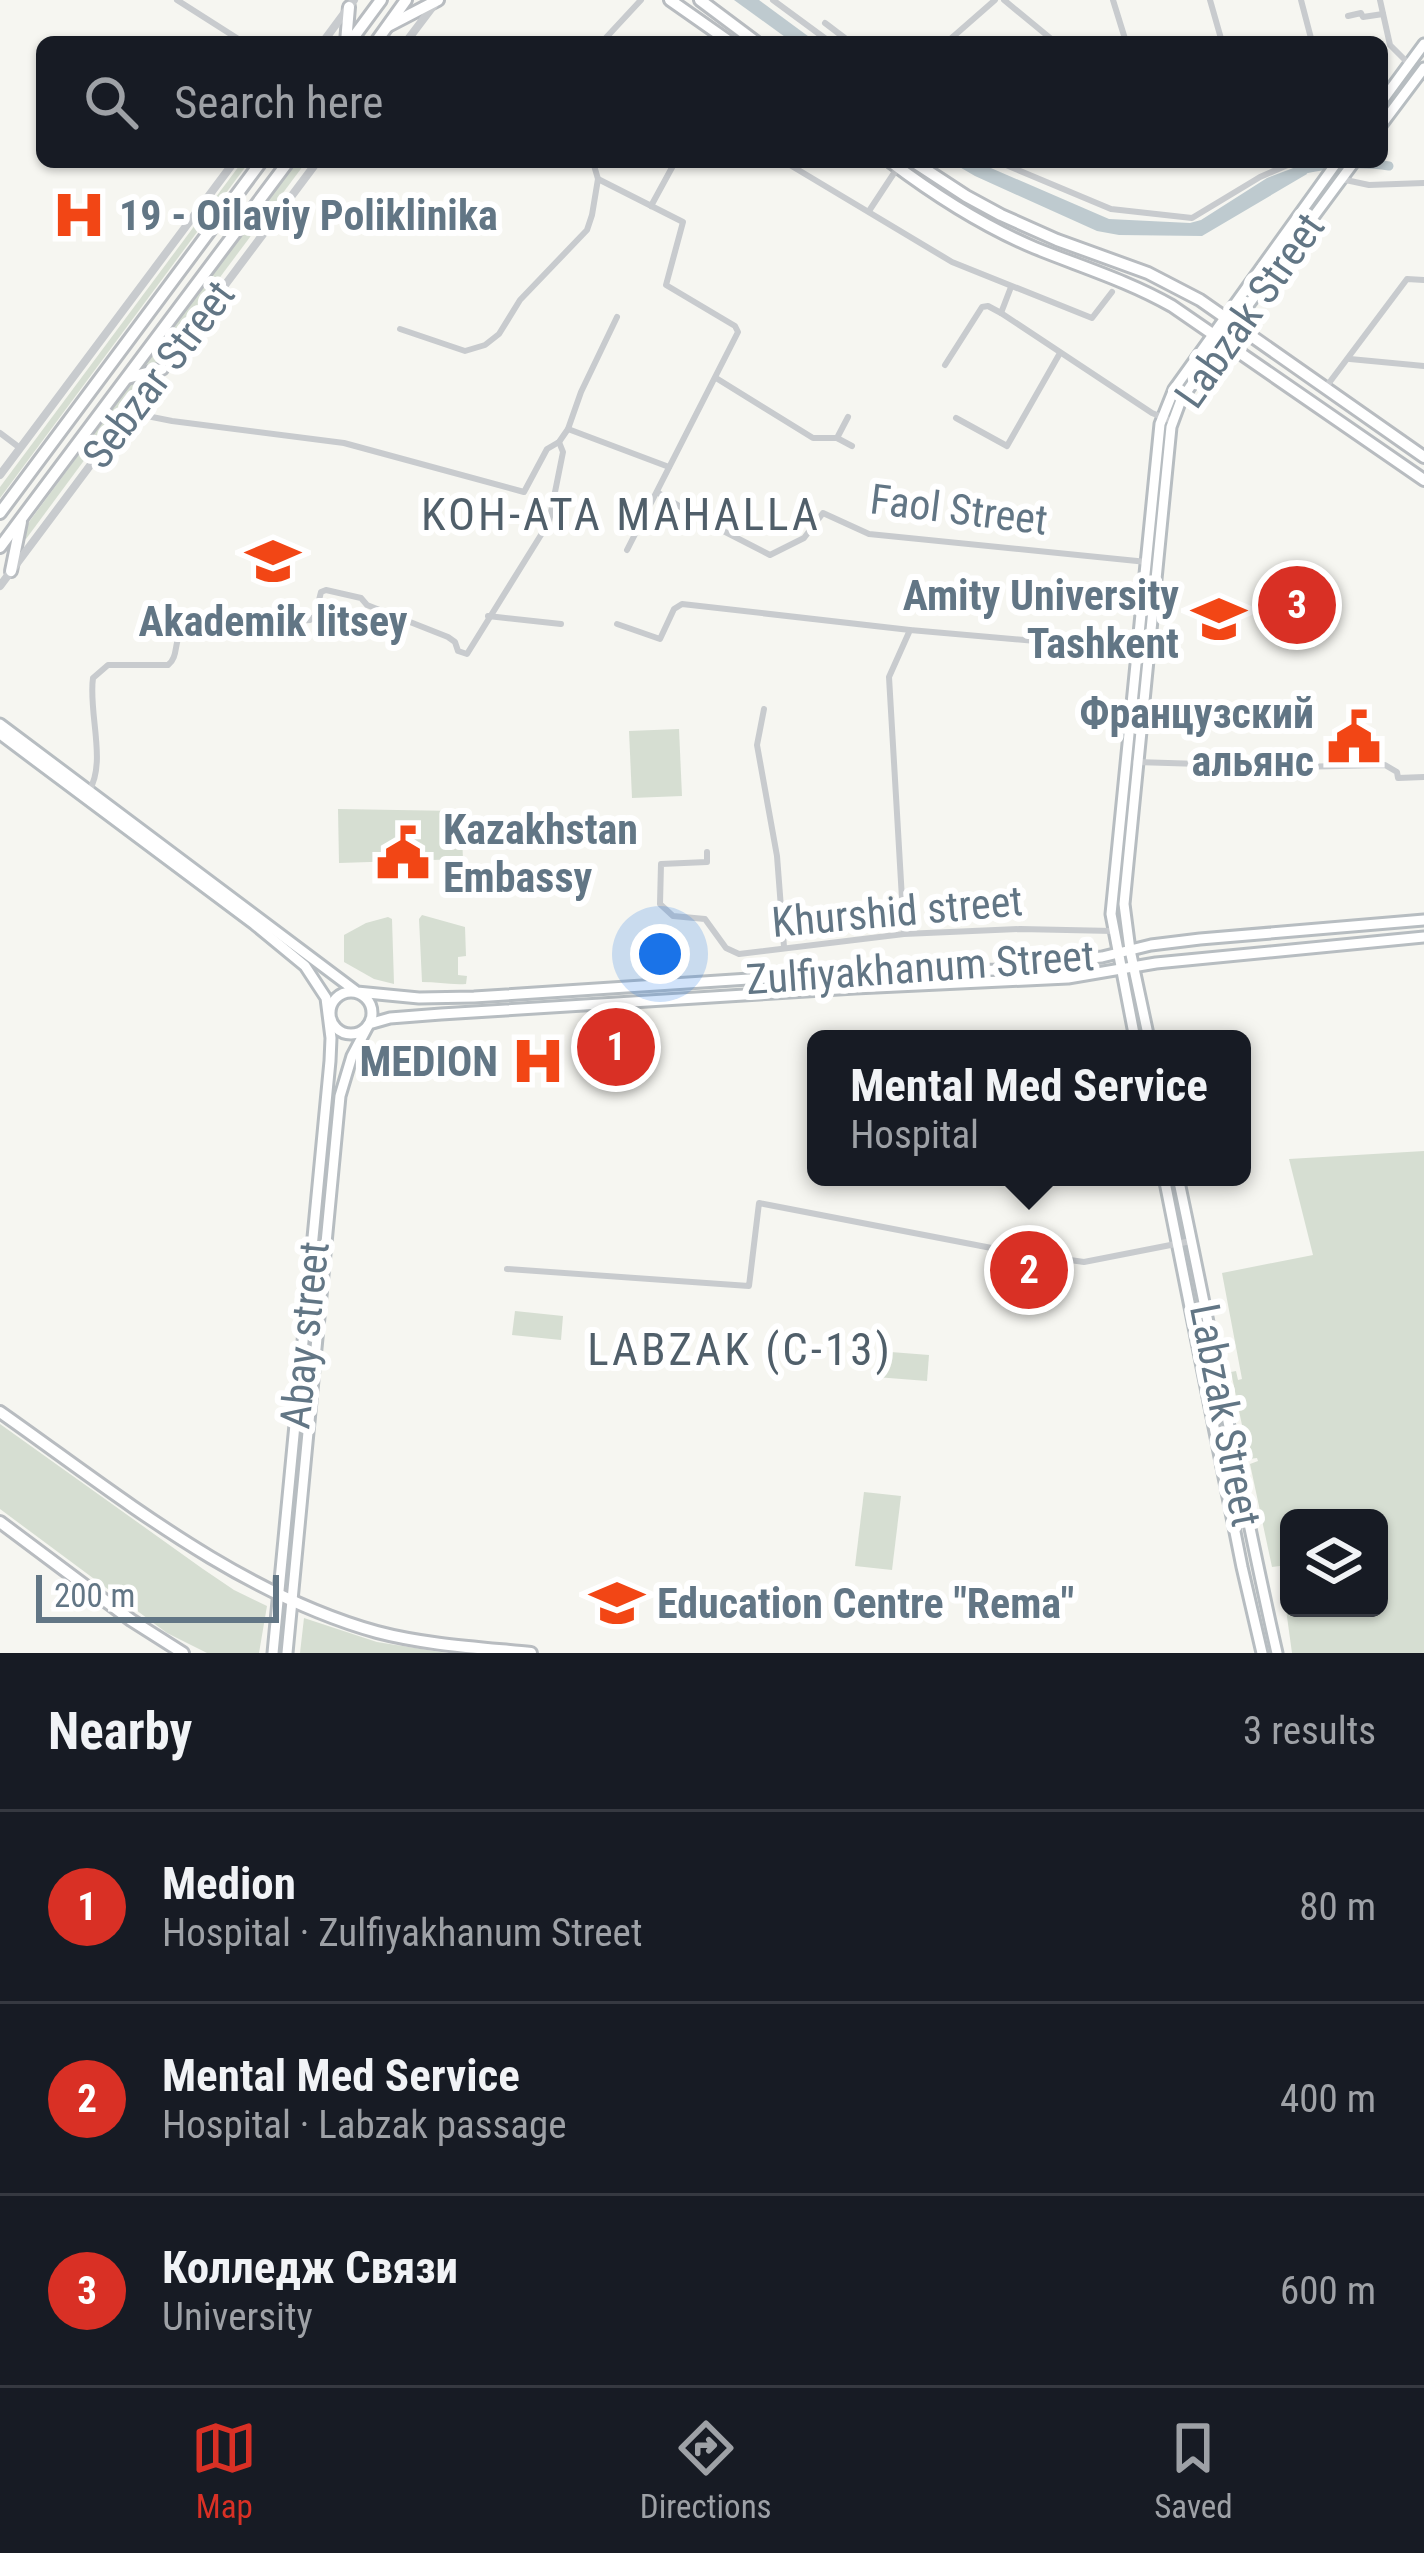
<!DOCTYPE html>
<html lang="en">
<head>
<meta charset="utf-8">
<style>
	body { margin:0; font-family:"Roboto Condensed",sans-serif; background:#20242c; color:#f1f3f6 }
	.controls { position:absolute; right:36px; bottom:36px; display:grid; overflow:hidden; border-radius:18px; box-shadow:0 3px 9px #0004 }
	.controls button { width:108px; height:108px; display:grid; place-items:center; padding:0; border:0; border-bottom:3px solid #363941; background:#171b24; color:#f1f3f6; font:60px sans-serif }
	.scale { position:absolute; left:36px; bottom:30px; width:243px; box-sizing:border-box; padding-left:12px; border:6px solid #627685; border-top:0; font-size:33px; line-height:42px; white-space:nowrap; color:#627685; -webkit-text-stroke:9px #fff; paint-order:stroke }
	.you { position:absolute; left:660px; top:954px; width:42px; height:42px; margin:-30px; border:9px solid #fff; border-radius:50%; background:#1a73e8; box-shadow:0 0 0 18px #1a73e833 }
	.badge { display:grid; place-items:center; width:78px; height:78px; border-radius:50%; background:#d93025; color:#fff; font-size:39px; font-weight:700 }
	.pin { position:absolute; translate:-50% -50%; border:6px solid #fff; box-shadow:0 3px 12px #0006 }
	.popup { position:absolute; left:807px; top:1030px; width:444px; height:156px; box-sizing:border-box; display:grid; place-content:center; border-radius:18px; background:#171b24; filter:drop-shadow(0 3px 9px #0005); font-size:39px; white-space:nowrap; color:#9ea1a6 }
	.popup b { font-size:45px; color:#f1f3f6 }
	.popup::after { content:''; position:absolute; left:50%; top:100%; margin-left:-24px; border:24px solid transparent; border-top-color:#171b24 }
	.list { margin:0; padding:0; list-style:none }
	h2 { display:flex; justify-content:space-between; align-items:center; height:156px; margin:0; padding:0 48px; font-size:51px }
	h2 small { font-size:39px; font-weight:400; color:#9ea1a6 }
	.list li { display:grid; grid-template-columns:78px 1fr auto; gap:36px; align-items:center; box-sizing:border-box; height:192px; padding:0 48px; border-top:3px solid #363941 }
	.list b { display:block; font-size:45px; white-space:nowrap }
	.list p { margin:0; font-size:39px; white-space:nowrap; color:#9ea1a6 }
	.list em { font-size:39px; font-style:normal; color:#9ea1a6 }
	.icon { flex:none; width:66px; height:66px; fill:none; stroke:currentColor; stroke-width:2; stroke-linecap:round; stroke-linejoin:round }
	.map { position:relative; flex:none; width:1424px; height:1653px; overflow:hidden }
	.search { position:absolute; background:#171b24; box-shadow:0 3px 9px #0004; left:36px; right:36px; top:36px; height:132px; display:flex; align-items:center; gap:30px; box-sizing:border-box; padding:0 42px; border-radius:18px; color:#9ea1a6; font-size:45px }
	.sheet { height:732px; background:#171b24 }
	nav { display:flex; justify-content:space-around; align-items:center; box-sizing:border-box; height:168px; border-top:3px solid #363941; background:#171b24; font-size:33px; color:#9ea1a6 }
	nav a { display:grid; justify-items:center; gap:6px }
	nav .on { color:#d93025 }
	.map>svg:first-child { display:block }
	.green { fill:#d6ded2; fill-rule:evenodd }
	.water { fill:#becacf }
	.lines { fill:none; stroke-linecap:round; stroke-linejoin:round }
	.canal { stroke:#becacf; stroke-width:9 }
	.secondary-casing { stroke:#b7bdc1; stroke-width:15 }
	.primary-casing { stroke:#b8bcc0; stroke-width:16 }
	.minor { stroke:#c8cbce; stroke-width:6 }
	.tertiary { stroke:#c8cbce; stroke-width:8 }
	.secondary { stroke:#fff; stroke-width:9 }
	.primary { stroke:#fff; stroke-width:10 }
	.labels { text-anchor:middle; stroke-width:12; stroke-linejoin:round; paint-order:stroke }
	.poi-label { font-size:42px; font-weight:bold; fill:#627685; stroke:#fff; text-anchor:start }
	.street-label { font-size:42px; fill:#627685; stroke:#fff }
	.neighbourhood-label { font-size:45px; letter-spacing:3px; fill:#505f6a; stroke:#fff }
</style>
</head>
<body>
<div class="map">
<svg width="1424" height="1653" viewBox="0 0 1424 1653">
	<rect width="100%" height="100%" fill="#f6f6f1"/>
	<g class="green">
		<path d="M242 162H249L0 498V487Z"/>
		<path d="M295 162H306L153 367 141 370Z"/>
		<path d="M145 378 26 539 22 537 29 522 133 381Z"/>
		<path d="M679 729 682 796 632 798 629 731Z"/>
		<path d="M338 809 457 811 461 818 463 859 339 863Z"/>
		<path d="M422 915 465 927 466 956 458 957V975L467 976 466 984C450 985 437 982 422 982L419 919Z"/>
		<path d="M388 917 392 919 394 984 374 979 344 962V935L366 923Z"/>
		<path d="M1424 1151V1653H1292L1280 1566 1272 1567 1250 1464 1258 1461 1257 1458 1249 1459 1231 1372 1236 1371 1238 1380 1242 1379 1222 1273 1313 1255 1289 1159ZM1289 1518H1379V1608H1289Z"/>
		<path d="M515 1311 563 1316 561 1340 512 1335Z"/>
		<path d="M878 1351 929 1355 927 1381 876 1377Z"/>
		<path d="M0 1424 203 1569 234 1590 267 1606 259 1653H207L167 1633 0 1509Z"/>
		<path d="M864 1492 901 1496 892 1570 855 1566Z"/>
		<path d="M304 1618 377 1642 447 1653H300Z"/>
	</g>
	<g class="water">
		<path d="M734 0H759L816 42H792Z"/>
		<path d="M951 162H977L1109 219 1190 223 1201 220 1267 178 1304 164 1307 174 1202 236 1119 235 1097 231 975 176Z"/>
	</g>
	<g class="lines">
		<path class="canal" d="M1294 173C1316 163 1365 162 1389 166"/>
		<defs>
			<g id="secondary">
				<path d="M1382 101 1424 44"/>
				<path d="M1382 124 1424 68"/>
				<path d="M0 724 357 992 419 998 474 997 856 972 999 970 1032 963 1102 957 1151 945 1200 939 1424 920"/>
				<path d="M0 734 254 924 305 966 326 998 331 1038 330 1061 273 1653"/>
				<circle cx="351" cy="1013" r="21"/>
				<path d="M1135 1039 1111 914 1160 424 1174 389 1337 162"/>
				<path d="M1149 1039 1130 950 1124 904 1171 427 1181 400 1223 339 1354 162"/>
				<path d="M1164 1177 1242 1567 1262 1653"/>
				<path d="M1178 1177C1212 1336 1241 1495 1277 1653"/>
				<path d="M287 1653 340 1096 352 1056 369 1024 390 1018 441 1014 855 988 1068 978 1156 963 1424 937"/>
			</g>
			<g id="primary">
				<path d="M670 0 730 42"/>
				<path d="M700 0 756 42"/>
				<path d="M388 26 438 0"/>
				<path d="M346 42 349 7"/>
				<path d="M350 42 381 0"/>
				<path d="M376 42 406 0"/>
				<path d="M891 162C936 196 983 226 1035 248 1082 267 1128 281 1172 306L1424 480"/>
				<path d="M914 162 966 196 1001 215 1057 240 1148 273 1200 300 1424 457"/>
				<path d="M127 378 162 369"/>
				<path d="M0 513 261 162"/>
				<path d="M0 547 288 162"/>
				<path d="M11 571 21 522"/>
				<path d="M0 1412C118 1495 237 1593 377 1632 426 1645 481 1648 531 1653"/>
				<path d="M0 1522 131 1620 183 1653"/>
			</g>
		</defs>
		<use href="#secondary" class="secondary-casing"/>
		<use href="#primary" class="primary-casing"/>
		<g class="minor">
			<path d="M177 0 243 42"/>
			<path d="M773 0 830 42"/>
			<path d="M1004 0 1055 42"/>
			<path d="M1113 0 1126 42"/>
			<path d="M1210 0 1222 42"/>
			<path d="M1301 0 1312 42"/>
			<path d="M1380 0 1390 45 1409 64"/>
			<path d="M1348 16 1361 13 1363 17 1383 14"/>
			<path d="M825 23 850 42"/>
			<path d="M602 42 641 0"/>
			<path d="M947 42 995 0"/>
			<path d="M785 162 952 262 1092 318 1112 292"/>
			<path d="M999 162 1111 209 1192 218 1260 177 1292 163"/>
			<path d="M598 179 683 222 666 285 735 326 738 332 627 550"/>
			<path d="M1341 179 1369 185 1424 183"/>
			<path d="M651 206 675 162"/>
			<path d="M869 211 898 167"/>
			<path d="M1001 313 1152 413 1172 421"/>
			<path d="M400 329 465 351 485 345 499 334 520 300 587 230 592 215 598 179 593 162"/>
			<path d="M1350 359 1424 366"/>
			<path d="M945 365 982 307 988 306 1001 313 1011 287"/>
			<path d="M716 378 813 438H837L852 446"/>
			<path d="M1326 387 1407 279 1424 280"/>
			<path d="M134 406 147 416 172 421 344 443 524 492 547 449 559 442 568 429 581 392 617 317"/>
			<path d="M956 418 1007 446 1060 353"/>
			<path d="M568 429 669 467"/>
			<path d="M0 433 20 448"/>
			<path d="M837 438 848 417"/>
			<path d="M657 492 698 518 770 555 804 538 823 513 869 534 1147 562"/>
			<path d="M488 616 561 624"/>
			<path d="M617 624 660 639 674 609 682 604 910 630 1148 651"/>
			<path d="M764 709 757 745 777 856 784 947"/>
			<path d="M1136 762 1295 767 1385 765 1397 772 1398 778 1424 777"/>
			<path d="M89 791C107 762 88 712 93 678L108 665H168C180 656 172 638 185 630L310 620 315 616 321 592 326 590 361 598 367 605 448 637 455 642 458 651 467 654 549 522 563 452 559 442"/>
			<path d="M707 852V862L661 864 660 904 673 916 705 919 726 948 739 954 904 934 1020 929 1113 931"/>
			<path d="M904 933 889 677 910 630"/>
			<path d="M507 1269 749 1286 759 1203 1007 1251 1084 1262 1191 1241"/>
		</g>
		<g class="tertiary">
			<path d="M323 42 354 0"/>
			<path d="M406 42 434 5"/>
			<path d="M0 475 234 162"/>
			<path d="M0 586 317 162"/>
		</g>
		<use href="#secondary" class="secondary"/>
		<use href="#primary" class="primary"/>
	</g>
	<defs>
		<symbol id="hospital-bare" viewBox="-9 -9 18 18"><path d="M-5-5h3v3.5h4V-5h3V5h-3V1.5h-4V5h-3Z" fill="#f24615" stroke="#fff" stroke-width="2.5" paint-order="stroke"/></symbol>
		<symbol id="university-bare" viewBox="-9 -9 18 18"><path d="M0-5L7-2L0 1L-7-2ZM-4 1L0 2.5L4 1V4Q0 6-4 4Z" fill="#f24615" stroke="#fff" stroke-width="2.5" paint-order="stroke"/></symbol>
		<symbol id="civic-bare" viewBox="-9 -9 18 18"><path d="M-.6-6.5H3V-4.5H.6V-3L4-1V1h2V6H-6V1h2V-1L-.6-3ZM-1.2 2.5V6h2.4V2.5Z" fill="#f24615" stroke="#fff" stroke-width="2.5" paint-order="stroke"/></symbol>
		<symbol id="school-bare" viewBox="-9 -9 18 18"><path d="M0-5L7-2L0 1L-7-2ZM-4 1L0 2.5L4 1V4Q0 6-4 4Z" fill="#f24615" stroke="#fff" stroke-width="2.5" paint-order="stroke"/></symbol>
	</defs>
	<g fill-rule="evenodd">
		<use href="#hospital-bare" x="41" y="177" width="76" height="76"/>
		<use href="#university-bare" x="235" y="523" width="76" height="76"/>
		<use href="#university-bare" x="1181" y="581" width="76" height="76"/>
		<use href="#civic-bare" x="1316" y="699" width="76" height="76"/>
		<use href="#civic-bare" x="365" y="815" width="76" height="76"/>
		<use href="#hospital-bare" x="500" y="1023" width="76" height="76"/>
		<use href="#school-bare" x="579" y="1565" width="76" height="76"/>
	</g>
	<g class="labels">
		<g class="poi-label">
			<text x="119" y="230">19 - Oilaviy Poliklinika</text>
			<text x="1179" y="610" text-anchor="end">Amity University<tspan x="1179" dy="48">Tashkent</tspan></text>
			<text x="273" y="636" text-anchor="middle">Akademik litsey</text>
			<text x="1314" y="728" text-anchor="end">Французский<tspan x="1314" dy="48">альянс</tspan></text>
			<text x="443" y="844">Kazakhstan<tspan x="443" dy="48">Embassy</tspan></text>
			<text x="498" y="1076" text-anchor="end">MEDION</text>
			<text x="657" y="1618">Education Centre "Rema"</text>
		</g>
		<g class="street-label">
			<text transform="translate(1249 310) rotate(-55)" y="15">Labzak Street</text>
			<text transform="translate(158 374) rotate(-53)" y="15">Sebzar Street</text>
			<text transform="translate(959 509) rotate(7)" y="15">Faol Street</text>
			<text transform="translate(897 911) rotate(-5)" y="15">Khurshid street</text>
			<text transform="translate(920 967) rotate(-4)" y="15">Zulfiyakhanum Street</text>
			<text transform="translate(304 1335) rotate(-84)" y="15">Abay street</text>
			<text transform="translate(1226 1415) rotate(79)" y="15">Labzak Street</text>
		</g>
		<g class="neighbourhood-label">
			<text x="621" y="530">KOH-ATA MAHALLA</text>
			<text x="740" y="1365">LABZAK (C-13)</text>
		</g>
	</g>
</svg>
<div class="controls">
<button><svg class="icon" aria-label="layers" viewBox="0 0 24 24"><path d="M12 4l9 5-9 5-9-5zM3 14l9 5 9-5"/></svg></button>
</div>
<div class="scale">200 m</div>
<div class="you"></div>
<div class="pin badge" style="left:616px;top:1047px">1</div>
<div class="pin badge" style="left:1029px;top:1270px">2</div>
<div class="popup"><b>Mental Med Service</b>Hospital</div>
<div class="pin badge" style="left:1297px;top:605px">3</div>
<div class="search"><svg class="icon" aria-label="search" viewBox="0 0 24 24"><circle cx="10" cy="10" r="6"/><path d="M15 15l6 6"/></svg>Search here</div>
</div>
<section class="sheet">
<h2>Nearby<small>3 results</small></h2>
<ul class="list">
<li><span class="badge">1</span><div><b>Medion</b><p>Hospital · Zulfiyakhanum Street</p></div><em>80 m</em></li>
<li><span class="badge">2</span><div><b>Mental Med Service</b><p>Hospital · Labzak passage</p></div><em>400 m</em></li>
<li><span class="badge">3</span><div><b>Колледж Связи</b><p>University</p></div><em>600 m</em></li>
</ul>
</section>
<nav>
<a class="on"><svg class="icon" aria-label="map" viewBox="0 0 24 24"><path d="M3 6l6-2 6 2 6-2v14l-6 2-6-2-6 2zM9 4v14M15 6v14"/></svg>Map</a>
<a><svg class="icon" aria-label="directions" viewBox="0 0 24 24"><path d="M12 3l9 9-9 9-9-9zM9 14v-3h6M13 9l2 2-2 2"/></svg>Directions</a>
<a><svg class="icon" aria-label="saved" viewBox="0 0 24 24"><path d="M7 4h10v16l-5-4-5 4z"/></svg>Saved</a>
</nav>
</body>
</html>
